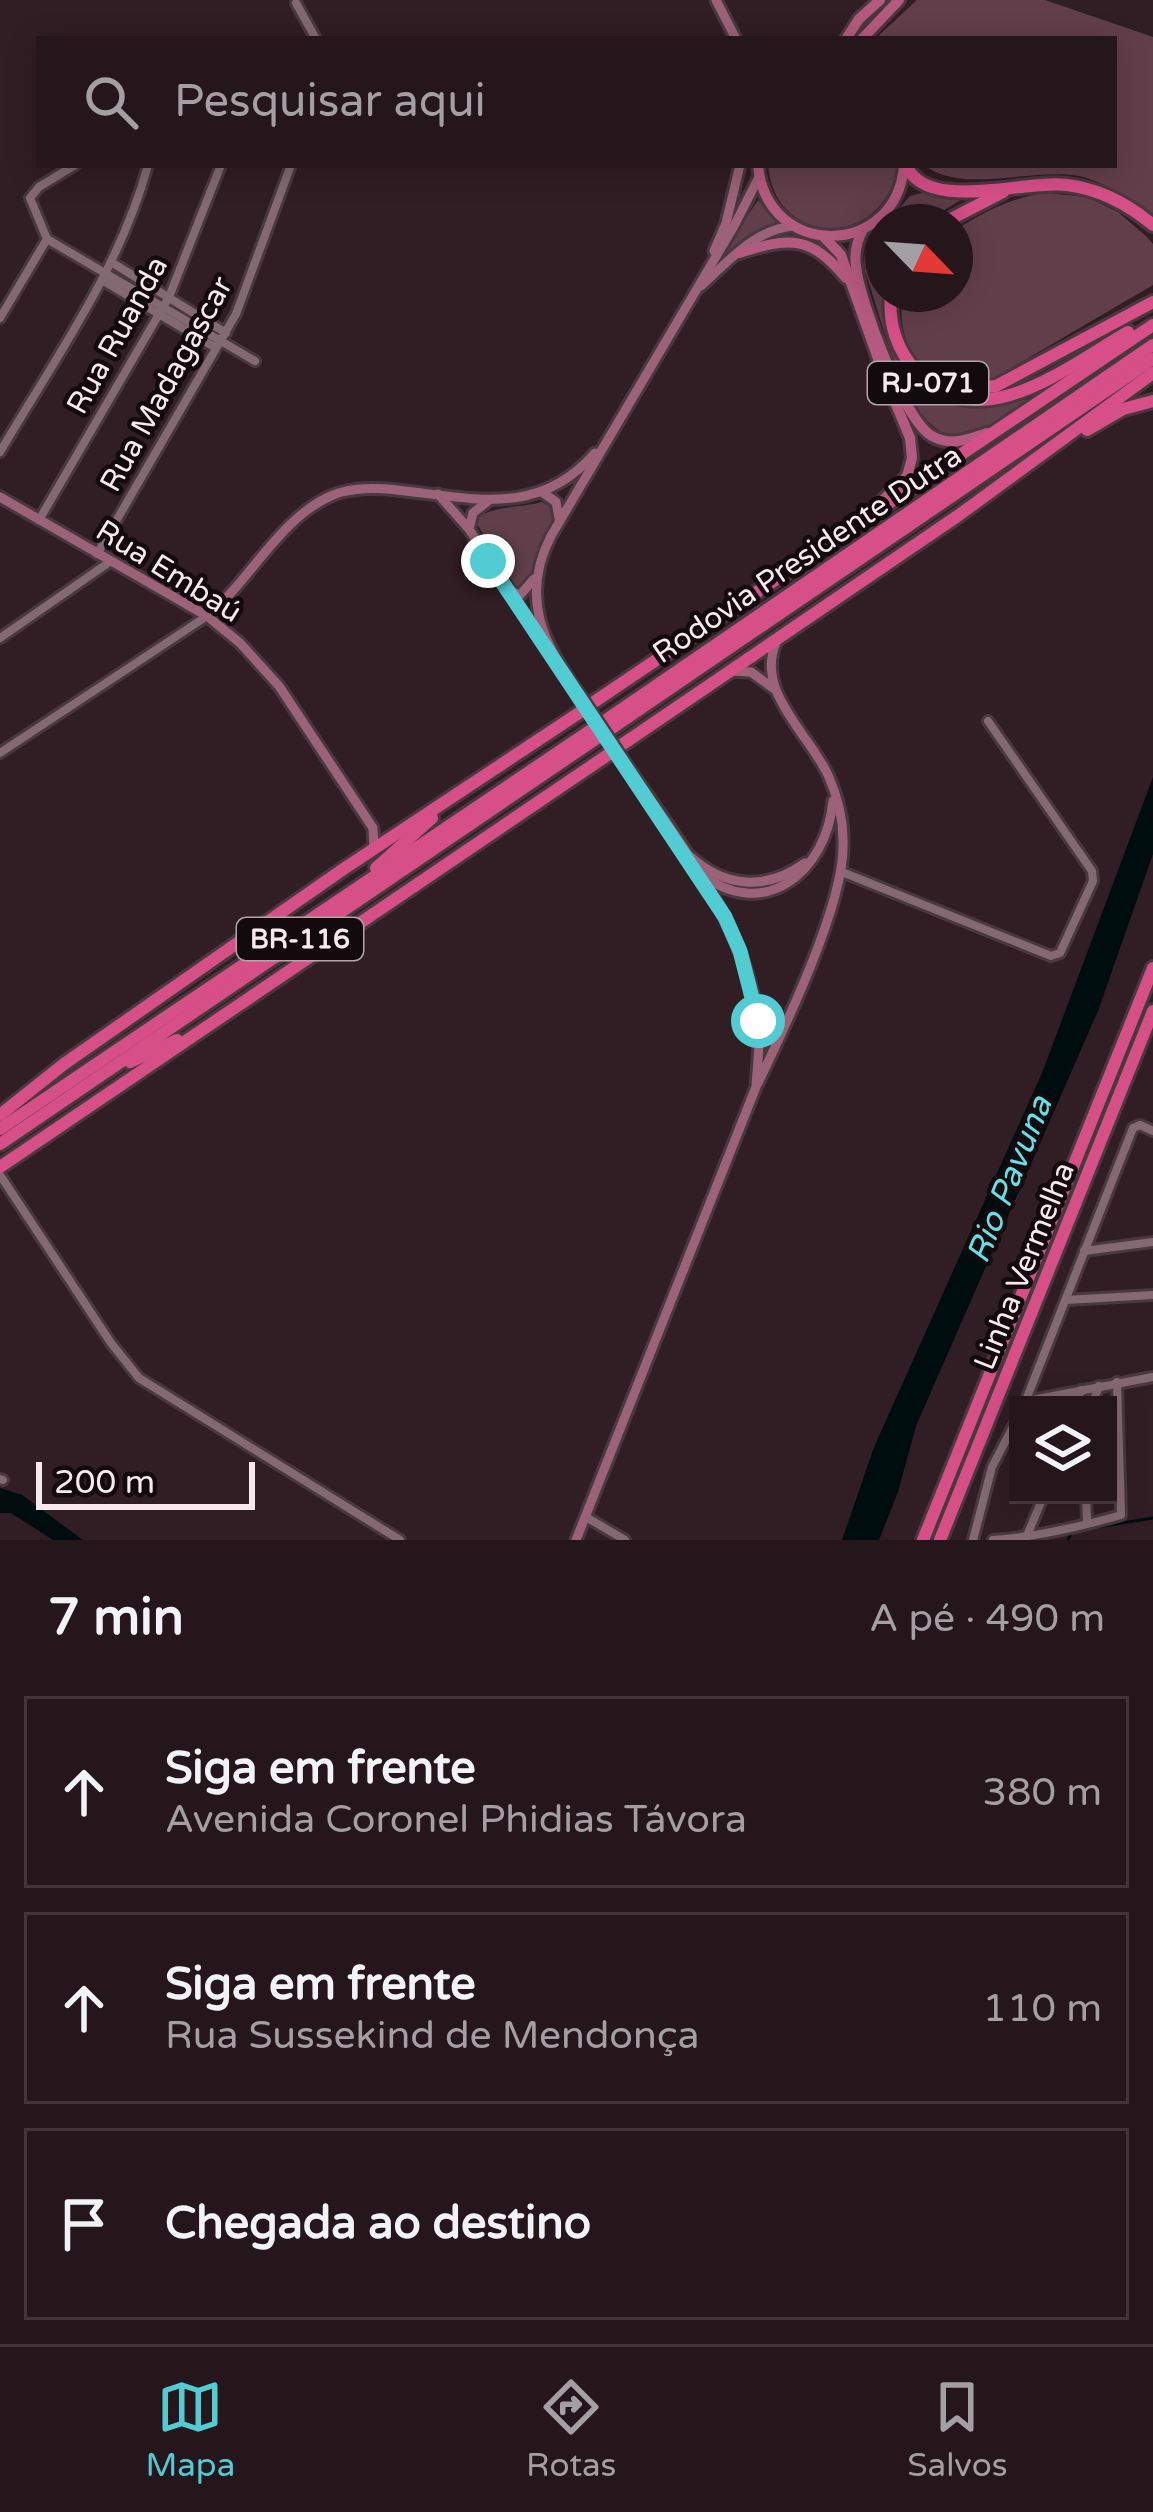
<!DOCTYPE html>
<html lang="pt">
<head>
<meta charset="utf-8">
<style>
	body { margin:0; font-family:"Varela Round",sans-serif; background:#312328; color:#f1f3f6 }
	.controls { position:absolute; right:36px; bottom:36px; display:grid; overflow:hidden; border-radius:0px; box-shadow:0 6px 30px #0003 }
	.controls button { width:108px; height:108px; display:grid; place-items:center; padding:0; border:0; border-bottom:3px solid #42353a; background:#25161b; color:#f1f3f6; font:60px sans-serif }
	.compass { position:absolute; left:865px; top:204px; width:108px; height:108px; border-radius:50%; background:#25161b; box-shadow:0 6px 30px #0003; rotate:115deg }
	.scale { position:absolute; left:36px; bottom:30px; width:219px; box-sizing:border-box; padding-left:12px; border:6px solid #f7e9ed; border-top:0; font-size:33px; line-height:42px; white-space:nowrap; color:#f7e9ed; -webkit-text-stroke:9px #130a0d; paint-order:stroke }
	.stop { position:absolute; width:36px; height:36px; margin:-27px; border:9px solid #51ccd2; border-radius:50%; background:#fff }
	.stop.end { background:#51ccd2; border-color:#fff; box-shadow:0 3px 12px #0008 }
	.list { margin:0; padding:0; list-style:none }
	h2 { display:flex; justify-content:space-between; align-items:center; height:156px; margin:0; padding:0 48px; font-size:51px }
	h2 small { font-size:39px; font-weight:400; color:#a39fa3 }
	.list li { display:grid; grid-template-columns:78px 1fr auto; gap:36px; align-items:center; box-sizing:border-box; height:192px; margin:0 24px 24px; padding:0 24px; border:3px solid #42353a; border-radius:0px }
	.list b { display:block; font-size:45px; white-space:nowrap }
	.list p { margin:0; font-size:39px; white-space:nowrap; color:#a39fa3 }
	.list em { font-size:39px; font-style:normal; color:#a39fa3 }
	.icon { flex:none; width:66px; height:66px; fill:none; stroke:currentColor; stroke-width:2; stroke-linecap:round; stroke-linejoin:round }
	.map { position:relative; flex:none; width:1153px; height:1540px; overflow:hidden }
	.search { position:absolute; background:#25161b; box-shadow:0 6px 30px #0003; left:36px; right:36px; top:36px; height:132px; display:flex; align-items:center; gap:30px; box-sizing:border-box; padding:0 42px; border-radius:0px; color:#a39fa3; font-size:45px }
	.sheet { height:804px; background:#25161b }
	nav { display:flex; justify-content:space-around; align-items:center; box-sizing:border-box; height:168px; border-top:3px solid #42353a; background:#25161b; font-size:33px; color:#a39fa3 }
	nav a { display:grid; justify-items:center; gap:6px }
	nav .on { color:#51ccd2 }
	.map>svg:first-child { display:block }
	.green { fill:#613f4a }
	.water { fill:#000d0f }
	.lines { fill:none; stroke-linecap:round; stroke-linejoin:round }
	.stream { stroke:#000d0f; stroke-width:3 }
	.street-casing { stroke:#49393e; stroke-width:14 }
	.secondary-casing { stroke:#49393e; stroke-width:15 }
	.primary-casing { stroke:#49393e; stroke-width:16 }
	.highway-casing { stroke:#49393e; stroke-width:18 }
	.street { stroke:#836a72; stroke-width:8 }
	.secondary { stroke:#9c6278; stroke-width:9 }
	.primary { stroke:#b55a7f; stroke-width:10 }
	.highway { stroke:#d64f87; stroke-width:12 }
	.secondary-bridge-casing { stroke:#49393e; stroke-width:15; stroke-linecap:butt }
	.secondary-bridge { stroke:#9c6278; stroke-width:9 }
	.route { stroke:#51ccd2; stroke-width:15 }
	.labels { text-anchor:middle; stroke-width:9; stroke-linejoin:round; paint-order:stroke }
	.shield { fill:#130a0d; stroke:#b3a6aa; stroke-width:3 }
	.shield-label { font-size:27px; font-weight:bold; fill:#f7e9ed }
	.street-label { font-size:30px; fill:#f7e9ed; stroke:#130a0d }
	.water-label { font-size:33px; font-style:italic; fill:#63e1e8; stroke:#130a0d }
</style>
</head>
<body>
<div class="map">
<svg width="1153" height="1540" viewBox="0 0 1153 1540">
	<rect width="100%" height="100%" fill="#311d24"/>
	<g class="green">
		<path d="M917 0H1045L1153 37V216L1147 209C1126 198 1102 181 1080 176 1033 167 962 195 924 165H1114V39H875Z"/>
		<path d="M768 165H898C885 249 775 250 768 165Z"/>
		<path d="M926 192 966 197 924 222H887L910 196Z"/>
		<path d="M1047 193 1087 197 1118 212 1147 237 1153 244V285L991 380C933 391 893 353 903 294H955V230C986 211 1011 197 1047 193Z"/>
		<path d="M758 200 778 223 761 229 713 268Z"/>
		<path d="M883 226V294H886C890 314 891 340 899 358 926 418 988 411 1038 396 1016 409 991 432 965 436 907 446 881 312 865 272 862 249 867 242 883 226Z"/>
		<path d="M542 502 558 511 527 588 518 590 477 524 478 518C494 505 522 508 542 502Z"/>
	</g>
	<g class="water">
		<path d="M1153 777V854L1098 1011 916 1426 898 1492 879 1540H842L874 1447 1042 1073Z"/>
		<path d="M0 1488 22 1495 83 1540H53L11 1513H0Z"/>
	</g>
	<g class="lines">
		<path class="stream" d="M1068 1540 1072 1531 1153 1518"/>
		<defs>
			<g id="street">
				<path d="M296 3 316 39"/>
				<path d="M75 165 39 187 30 198 47 239 255 361"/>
				<path d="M111 262 226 333"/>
				<path d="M102 280 216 348"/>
				<path d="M0 318 47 239"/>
				<path d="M0 452C54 360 120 269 148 165"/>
				<path d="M39 520 169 297 221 165"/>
				<path d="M97 554 236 314 291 165"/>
				<path d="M0 638 111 561"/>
				<path d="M0 753 207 616"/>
				<path d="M842 872 1051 956 1060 953 1093 881 1092 871 988 721"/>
				<path d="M0 1175 111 1343 139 1378 400 1540"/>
				<path d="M1084 1251 1153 1242"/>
				<path d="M1066 1300 1153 1295"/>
				<path d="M1027 1401 1153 1377"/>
				<path d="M1024 1405 1133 1128 1140 1125 1153 1131"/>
				<path d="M1076 1405 1081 1390"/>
				<path d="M1092 1405 1099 1386"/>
				<path d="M0 1479 3 1480"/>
				<path d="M1086 1495 1087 1521"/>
				<path d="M586 1517 625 1540"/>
				<path d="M1026 1538 1044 1495"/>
				<path d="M973 1540 992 1467 1018 1417"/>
				<path d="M993 1540C1037 1537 1079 1527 1121 1515L1117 1382"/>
			</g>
			<g id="secondary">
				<path d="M716 0 736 39"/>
				<path d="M714 251 726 223 740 165"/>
				<path d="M701 286C729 261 754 230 793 226"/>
				<path d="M542 492 556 502 559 518"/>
				<path d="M438 494 469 529 544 645"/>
				<path d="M0 497 207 616 240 643 279 686 373 828 374 848"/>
				<path d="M469 529 473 513 488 501"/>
				<path d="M507 590 520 595 534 579"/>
				<path d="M207 616C251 580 280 517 333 495 353 487 376 488 397 490 472 498 539 518 595 453"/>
				<path d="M730 671 751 672 773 688"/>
				<path d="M582 698C544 646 519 598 551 536L734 226 759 177"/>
				<path d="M690 856C725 888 766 891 805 863"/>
				<path d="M699 873C764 923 826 873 833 801"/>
				<path d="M758 1083C785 1027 843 906 843 847 844 823 838 797 828 775 809 734 755 691 776 643"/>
				<path d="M576 1540 756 1087C757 1066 761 1043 758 1022 746 925 679 842 626 764"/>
			</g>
			<g id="primary">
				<path d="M846 39 859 19 880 0"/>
				<path d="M862 39 899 0"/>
				<path d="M758 165C766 260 897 259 904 165"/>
				<path d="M863 229C857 241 854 252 856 266 859 299 904 421 932 436 951 447 968 439 987 433"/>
				<path d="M823 236 841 255 885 378 910 438 912 458 907 476 882 501"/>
				<path d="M739 253C790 237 810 235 846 278"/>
			</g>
			<g id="highway">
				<path d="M906 165C927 214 1025 179 1067 185 1100 189 1128 204 1153 225"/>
				<path d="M945 222 1003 192"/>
				<path d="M891 294C888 323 897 351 917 372 980 440 1066 367 1128 332"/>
				<path d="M932 379 964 389 996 386 1153 302"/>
				<path d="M1087 430 1123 409 1153 401"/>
				<path d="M594 702 1153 325"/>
				<path d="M606 720 1153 345"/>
				<path d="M612 728 1153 359"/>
				<path d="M623 744 959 515 1153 373"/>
				<path d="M376 868 432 818"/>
				<path d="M130 1062 177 1040"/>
				<path d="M0 1115 64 1064 342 870 582 711"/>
				<path d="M0 1129 594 728"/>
				<path d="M0 1144 600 736"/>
				<path d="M0 1167 612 752"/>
				<path d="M923 1540 1153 968"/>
				<path d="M940 1540 1153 1011"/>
			</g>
		</defs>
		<use href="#street" class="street-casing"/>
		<use href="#secondary" class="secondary-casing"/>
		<use href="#primary" class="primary-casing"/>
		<use href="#highway" class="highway-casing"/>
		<use href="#street" class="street"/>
		<use href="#secondary" class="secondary"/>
		<use href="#primary" class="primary"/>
		<use href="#highway" class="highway"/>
		<defs>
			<path id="secondary-bridge" d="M582 698 626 764"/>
		</defs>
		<use href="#secondary-bridge" class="secondary-bridge-casing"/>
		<use href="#secondary-bridge" class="secondary-bridge"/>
	</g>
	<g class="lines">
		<path class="route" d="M488 561 725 917 740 951 758 1021"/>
	</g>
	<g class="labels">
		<g class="shield">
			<rect x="868" y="362" width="120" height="42" rx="9"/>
			<rect x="237" y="918" width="126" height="42" rx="9"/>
		</g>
		<g class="shield-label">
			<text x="928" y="392">RJ-071</text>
			<text x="300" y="948">BR-116</text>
		</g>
		<g class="street-label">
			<text transform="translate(117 335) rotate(-61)" y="10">Rua Ruanda</text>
			<text transform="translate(166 384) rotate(-61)" y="10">Rua Madagascar</text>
			<text transform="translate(807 554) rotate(-34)" y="10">Rodovia Presidente Dutra</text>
			<text transform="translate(169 571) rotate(32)" y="10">Rua Embaú</text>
			<text transform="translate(1024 1266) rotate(-68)" y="10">Linha Vermelha</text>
		</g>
		<g class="water-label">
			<text transform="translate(1008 1179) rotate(-68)" y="12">Rio Pavuna</text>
		</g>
	</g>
</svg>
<div class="controls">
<button><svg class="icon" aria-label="layers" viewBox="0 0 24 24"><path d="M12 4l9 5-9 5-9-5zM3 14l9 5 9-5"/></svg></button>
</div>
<svg class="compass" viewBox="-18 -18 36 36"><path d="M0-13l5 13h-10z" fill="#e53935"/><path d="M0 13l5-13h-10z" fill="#a39fa3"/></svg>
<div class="scale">200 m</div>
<div class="stop" style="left:758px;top:1021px"></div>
<div class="stop end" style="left:488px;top:561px"></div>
<div class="search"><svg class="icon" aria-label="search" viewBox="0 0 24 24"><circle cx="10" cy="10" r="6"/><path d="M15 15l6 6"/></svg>Pesquisar aqui</div>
</div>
<section class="sheet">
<h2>7 min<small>A pé · 490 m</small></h2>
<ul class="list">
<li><svg class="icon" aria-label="ahead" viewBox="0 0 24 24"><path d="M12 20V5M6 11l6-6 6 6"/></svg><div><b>Siga em frente</b><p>Avenida Coronel Phidias Távora</p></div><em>380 m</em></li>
<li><svg class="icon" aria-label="ahead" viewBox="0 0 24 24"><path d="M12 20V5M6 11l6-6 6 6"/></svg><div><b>Siga em frente</b><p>Rua Sussekind de Mendonça</p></div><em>110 m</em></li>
<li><svg class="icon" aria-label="arrive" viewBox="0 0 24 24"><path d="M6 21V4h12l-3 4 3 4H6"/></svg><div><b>Chegada ao destino</b></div></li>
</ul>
</section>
<nav>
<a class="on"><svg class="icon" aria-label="map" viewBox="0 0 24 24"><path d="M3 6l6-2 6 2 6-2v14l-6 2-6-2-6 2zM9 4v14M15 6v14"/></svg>Mapa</a>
<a><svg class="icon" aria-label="directions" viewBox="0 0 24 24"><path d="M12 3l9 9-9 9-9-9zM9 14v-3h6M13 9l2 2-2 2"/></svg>Rotas</a>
<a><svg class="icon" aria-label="saved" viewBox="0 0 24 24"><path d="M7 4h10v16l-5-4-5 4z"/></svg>Salvos</a>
</nav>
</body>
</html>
